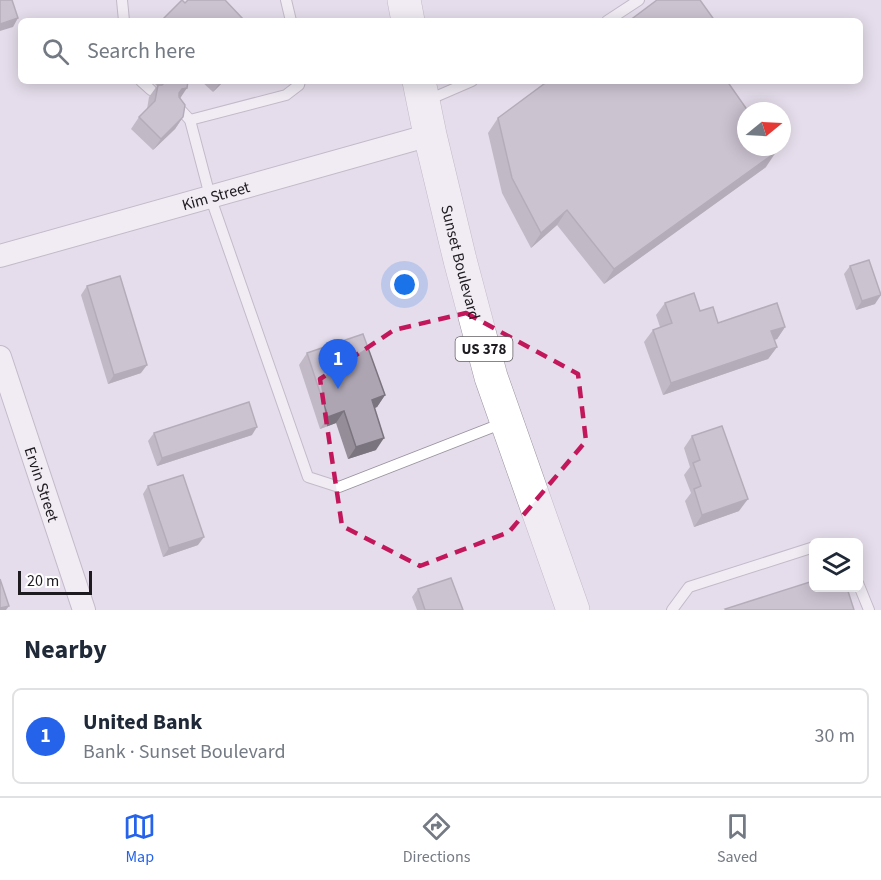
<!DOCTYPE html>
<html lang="en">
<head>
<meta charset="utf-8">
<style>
	body { margin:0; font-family:"Source Sans 3",sans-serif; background:#f2f2f3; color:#1f2937 }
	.controls { position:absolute; right:18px; bottom:18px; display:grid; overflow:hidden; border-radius:9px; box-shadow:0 3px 15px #0003 }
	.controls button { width:54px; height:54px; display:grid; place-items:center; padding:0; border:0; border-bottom:2px solid #e0e1e3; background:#fff; color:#1f2937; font:30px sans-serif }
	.compass { position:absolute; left:737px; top:102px; width:54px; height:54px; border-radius:50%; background:#fff; box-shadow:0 3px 15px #0003; rotate:72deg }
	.scale { position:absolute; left:18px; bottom:15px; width:74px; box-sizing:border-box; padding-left:6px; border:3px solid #1e1b20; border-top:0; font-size:16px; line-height:21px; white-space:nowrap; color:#1e1b20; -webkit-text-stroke:4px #fff; paint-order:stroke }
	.you { position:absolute; left:405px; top:285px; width:21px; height:21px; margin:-15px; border:4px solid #fff; border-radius:50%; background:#1a73e8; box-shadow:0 0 0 9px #1a73e833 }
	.badge { display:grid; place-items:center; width:39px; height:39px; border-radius:50%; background:#2563eb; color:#fff; font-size:20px; font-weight:700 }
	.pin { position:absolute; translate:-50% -50px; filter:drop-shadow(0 2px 3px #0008) }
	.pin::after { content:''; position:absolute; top:32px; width:21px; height:18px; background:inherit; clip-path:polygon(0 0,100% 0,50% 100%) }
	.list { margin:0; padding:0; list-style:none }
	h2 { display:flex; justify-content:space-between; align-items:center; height:78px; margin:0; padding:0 24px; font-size:26px }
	h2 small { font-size:20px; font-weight:400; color:#747a83 }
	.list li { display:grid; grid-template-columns:39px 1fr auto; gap:18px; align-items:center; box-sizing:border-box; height:96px; margin:0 12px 12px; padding:0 12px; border:2px solid #e0e1e3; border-radius:9px }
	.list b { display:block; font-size:22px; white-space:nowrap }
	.list p { margin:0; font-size:20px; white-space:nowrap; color:#747a83 }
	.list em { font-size:20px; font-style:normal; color:#747a83 }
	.icon { flex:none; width:33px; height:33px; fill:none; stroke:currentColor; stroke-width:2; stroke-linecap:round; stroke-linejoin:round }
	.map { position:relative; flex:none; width:881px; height:610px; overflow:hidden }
	.search { position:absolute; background:#fff; box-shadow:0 3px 15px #0003; left:18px; right:18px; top:18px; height:66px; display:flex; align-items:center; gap:15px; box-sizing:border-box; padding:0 21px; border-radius:9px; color:#747a83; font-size:22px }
	.sheet { height:186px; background:#fff }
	nav { display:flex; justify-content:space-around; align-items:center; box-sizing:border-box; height:84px; border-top:2px solid #e0e1e3; background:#fff; font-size:16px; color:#747a83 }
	nav a { display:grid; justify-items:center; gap:3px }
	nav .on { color:#2563eb }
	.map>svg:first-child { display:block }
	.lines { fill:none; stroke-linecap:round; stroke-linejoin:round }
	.service-casing { stroke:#99929f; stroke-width:12 }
	.minor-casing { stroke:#99929f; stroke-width:24 }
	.primary-casing { stroke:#99929f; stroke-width:34 }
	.service { stroke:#fff; stroke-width:10 }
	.minor { stroke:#fff; stroke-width:22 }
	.primary { stroke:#fff; stroke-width:33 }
	.wall { fill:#958e99 }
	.shaded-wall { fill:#79747d }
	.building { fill:#ada5b2; stroke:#79747d; stroke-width:1.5 }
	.marked { fill:none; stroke:#c2185b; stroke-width:4.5; stroke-dasharray:12 8; stroke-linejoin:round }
	.labels { text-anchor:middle; stroke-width:5; stroke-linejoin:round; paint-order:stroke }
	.shield { fill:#fff; stroke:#625f63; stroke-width:1.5 }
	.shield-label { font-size:15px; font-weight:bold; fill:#1e1b20 }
	.street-label { font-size:16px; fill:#1e1b20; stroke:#fff }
</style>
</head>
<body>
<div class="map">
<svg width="881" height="610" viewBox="0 0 881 610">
	<rect width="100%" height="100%" fill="#e5ddeb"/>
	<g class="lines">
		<defs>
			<g id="service">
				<path d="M122 0 124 21"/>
				<path d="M286 0 291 21"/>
				<path d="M607 21 639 0"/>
				<path d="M141 81 151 90"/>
				<path d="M428 100 472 81"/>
				<path d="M178 107 190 120 210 196 308 477 339 487 503 423"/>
				<path d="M190 120 286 95 299 85 300 81"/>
				<path d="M858 583 869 610"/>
				<path d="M672 610 689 587 814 547"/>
			</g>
			<g id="minor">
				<path id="s1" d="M0 256 430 135"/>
				<path id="s2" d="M0 357 84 610"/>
			</g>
			<g id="primary">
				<path d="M404 0 408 21"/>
				<path id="s3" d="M419 81 430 135 460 260 491 377 573 610"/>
			</g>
		</defs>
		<use href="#service" class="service-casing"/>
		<use href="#minor" class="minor-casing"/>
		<use href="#primary" class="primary-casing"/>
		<use href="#service" class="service"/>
		<use href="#minor" class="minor"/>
		<use href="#primary" class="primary"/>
	</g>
	<g class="wall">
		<path d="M152 81H188L180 98 183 117 175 129 153 150 131 129 139 117 147 109 149 97 157 86Z"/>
		<path d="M201 81H224L213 92Z"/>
		<path d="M498 118 766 167 604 284 557 225 531 248 502 193 488 133Z"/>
		<path d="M850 266 875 304 856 310 844 274Z"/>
		<path d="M87 286 141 373 108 384 81 295Z"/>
		<path d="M665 303 700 311 718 323 785 327 777 339 774 340 777 347 768 359 663 395 644 342 653 330 660 327 656 315Z"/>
		<path d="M307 353 385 395 377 407 375 408 376 450 348 459 336 423 320 429 299 365Z"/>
		<path d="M154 433 252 435 157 466 148 441Z"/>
		<path d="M692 436 739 511 694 527 685 501 691 493 684 475 690 467 684 448Z"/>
		<path d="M148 486 198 545 163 557 143 494Z"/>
		<path d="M418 589 463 610H417L412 597Z"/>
	</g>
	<g class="shaded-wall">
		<path d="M18 18 13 27 0 31V24Z"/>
		<path d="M221 81H224L213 92Z"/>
		<path d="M187 88 179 100 173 101 182 89Z"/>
		<path d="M183 117 175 129 153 150 161 139Z"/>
		<path d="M776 152 766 167 604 284 614 269Z"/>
		<path d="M567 210 557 225 531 248 541 233Z"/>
		<path d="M881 295 875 304 856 310 862 301Z"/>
		<path d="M785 327 777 339 763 343 771 331Z"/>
		<path d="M777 347 768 359 663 395 671 383Z"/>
		<path d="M147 365 141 373 108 384 114 375Z"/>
		<path d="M385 395 377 407 363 412 372 400Z"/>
		<path d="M344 411 336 423 320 429 328 417Z"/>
		<path d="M257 427 252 435 157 466 162 458Z"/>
		<path d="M384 438 376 450 348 459 356 447Z"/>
		<path d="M748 499 739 511 694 527 702 515Z"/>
		<path d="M204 537 198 545 163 557 169 548Z"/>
		<path d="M9 606 6 610H0V608Z"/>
	</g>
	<g class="building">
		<path d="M0 0H12L18 18 0 24Z"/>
		<path d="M182 0 185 3 188 0H225L243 19 241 21H163L162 20Z"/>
		<path d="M657 0H700L715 21H629Z"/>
		<path d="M166 81H188L187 88 182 89 179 93V97L185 105 183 117 161 139 139 117 155 101 158 85H162Z"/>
		<path d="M548 81H727L748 111H746V147H773L776 152 614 269 567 210 541 233 512 178 498 118Z"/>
		<path d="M869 260 881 295 862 301 850 266Z"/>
		<path d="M120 276 147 365 114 375 87 286Z"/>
		<path d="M694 293 700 311 713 307 718 323 777 303 785 327 771 331 777 347 671 383 653 330 672 323 665 303Z"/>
		<path d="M363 334 385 395 372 400 384 438 356 447 344 411 328 417 307 353Z"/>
		<path d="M249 402 257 427 162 458 154 433Z"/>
		<path d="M722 426 748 499 702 515 694 489 701 486 693 463 700 460 692 436Z"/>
		<path d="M183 475 204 537 169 548 148 486Z"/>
		<path d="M451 578 463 610H425L418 589Z"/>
		<path d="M0 579 9 606 0 608Z"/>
		<path d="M813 581V588H847L854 610H726L725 609Z"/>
	</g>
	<path d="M0 0H881V610H0ZM466 313 578 374 586 441 509 532 420 566 342 526 320 379 394 330Z" fill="#e5ddeb" fill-opacity=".55" fill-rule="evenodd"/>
	<path class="marked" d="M466 313 578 374 586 441 509 532 420 566 342 526 320 379 394 330Z"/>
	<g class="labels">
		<rect class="shield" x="455.5" y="337" width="57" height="24" rx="4.5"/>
		<g class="shield-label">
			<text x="484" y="354">US 378</text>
		</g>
		<g class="street-label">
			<text dy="6" stroke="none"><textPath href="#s1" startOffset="224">Kim Street</textPath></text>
			<text dy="6" stroke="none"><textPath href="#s3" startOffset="186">Sunset Boulevard</textPath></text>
			<text dy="6" stroke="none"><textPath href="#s2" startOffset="134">Ervin Street</textPath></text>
		</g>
	</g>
</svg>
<div class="controls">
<button><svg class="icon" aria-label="layers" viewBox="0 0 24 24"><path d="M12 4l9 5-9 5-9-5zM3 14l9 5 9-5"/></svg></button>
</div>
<svg class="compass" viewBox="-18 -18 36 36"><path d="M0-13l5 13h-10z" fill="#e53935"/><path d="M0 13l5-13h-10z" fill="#747a83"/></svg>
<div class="scale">20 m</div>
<div class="you"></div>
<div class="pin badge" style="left:338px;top:389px">1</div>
<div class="search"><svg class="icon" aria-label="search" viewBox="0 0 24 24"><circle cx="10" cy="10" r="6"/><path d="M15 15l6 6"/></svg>Search here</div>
</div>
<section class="sheet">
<h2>Nearby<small></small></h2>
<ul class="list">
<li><span class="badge">1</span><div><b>United Bank</b><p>Bank · Sunset Boulevard</p></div><em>30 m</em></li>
</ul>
</section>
<nav>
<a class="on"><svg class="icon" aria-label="map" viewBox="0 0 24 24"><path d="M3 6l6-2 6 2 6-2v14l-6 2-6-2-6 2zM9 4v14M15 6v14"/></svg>Map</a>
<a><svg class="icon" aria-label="directions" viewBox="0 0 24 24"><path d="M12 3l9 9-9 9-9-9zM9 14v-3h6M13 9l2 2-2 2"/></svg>Directions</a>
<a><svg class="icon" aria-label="saved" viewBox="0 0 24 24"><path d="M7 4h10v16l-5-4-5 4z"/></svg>Saved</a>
</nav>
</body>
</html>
